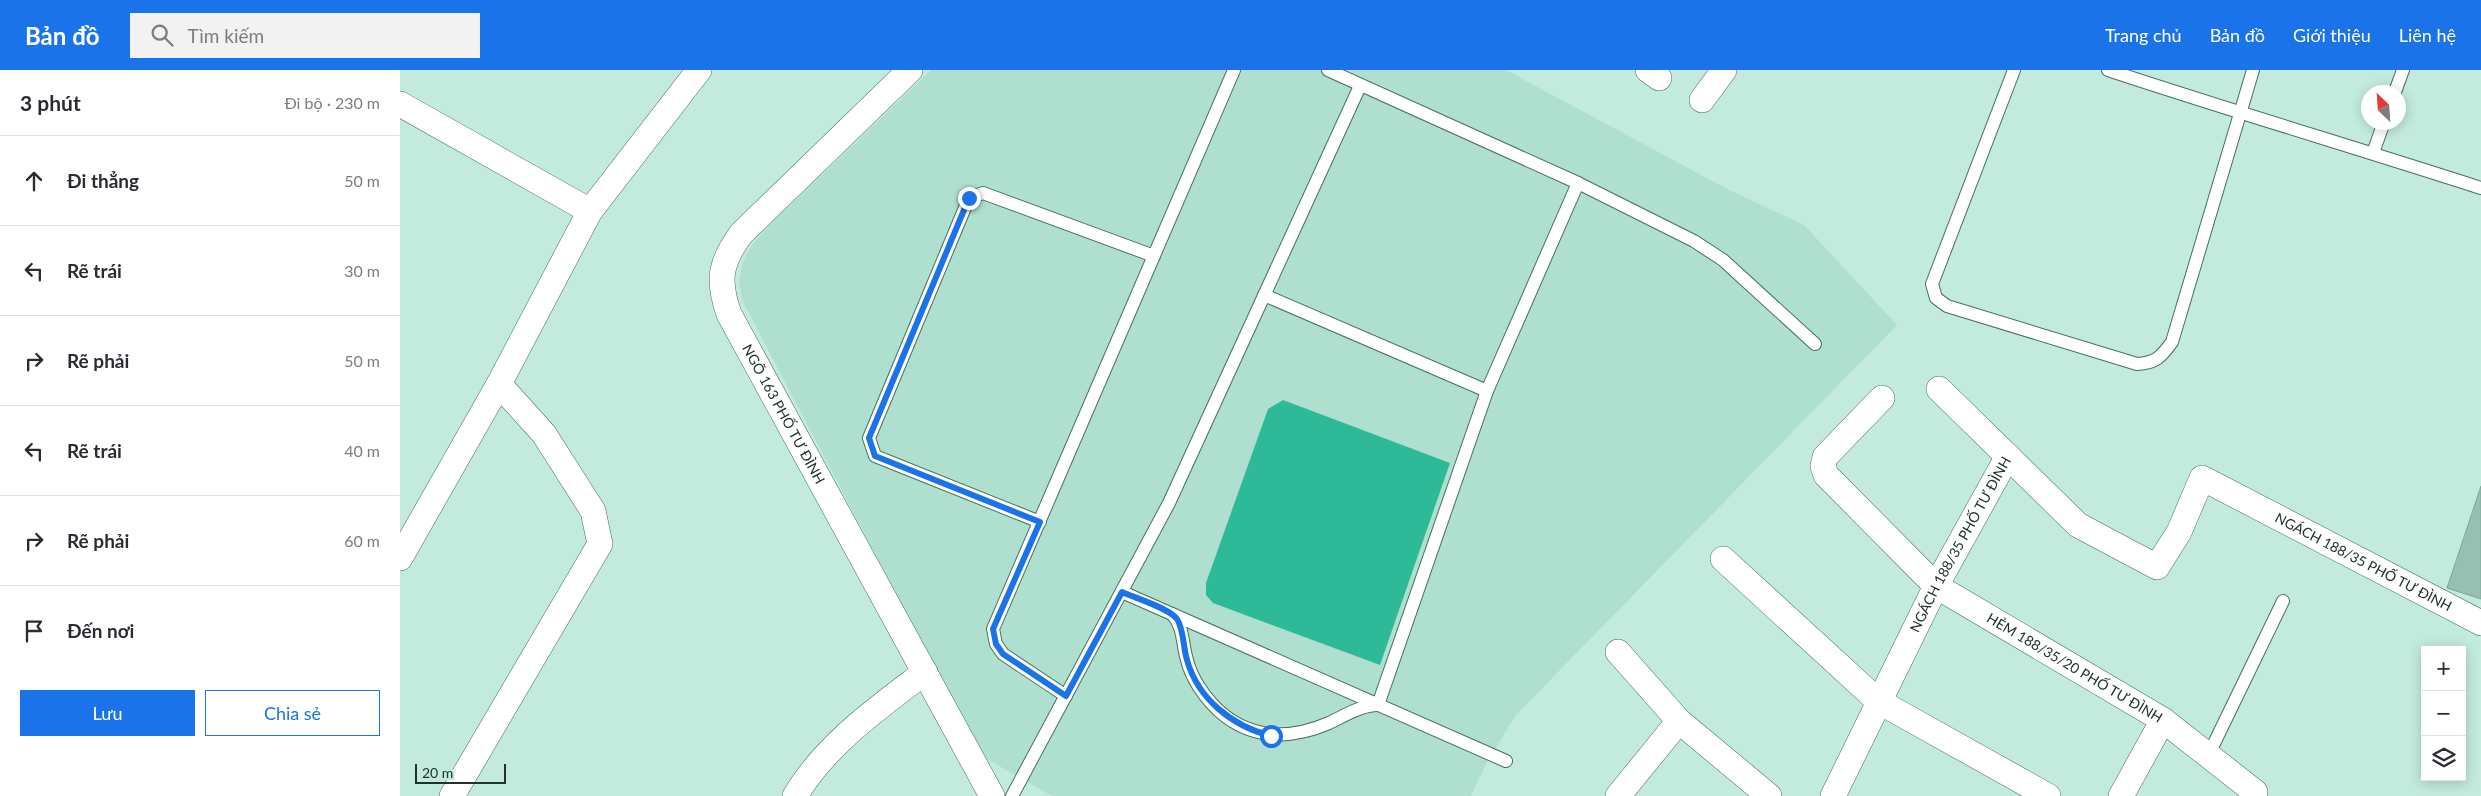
<!DOCTYPE html>
<html lang="vi">
<head>
<meta charset="utf-8">
<style>
	body { margin:0; font-family:Lato,sans-serif; background:#f2f2f3; color:#2b2b33 }
	.controls { position:absolute; right:15px; bottom:15px; display:grid; overflow:hidden; border-radius:0px; box-shadow:0 2px 12px #0003 }
	.controls button { width:45px; height:45px; display:grid; place-items:center; padding:0; border:0; border-bottom:1px solid #e1e1e2; background:#fff; color:#2b2b33; font:25px sans-serif }
	.compass { position:absolute; left:1961px; top:15px; width:45px; height:45px; border-radius:50%; background:#fff; box-shadow:0 2px 12px #0003; rotate:335deg }
	.scale { position:absolute; left:15px; bottom:12px; width:91px; box-sizing:border-box; padding-left:5px; border:2px solid #21322c; border-top:0; font-size:14px; line-height:18px; white-space:nowrap; color:#21322c; -webkit-text-stroke:4px #c2ebdd; paint-order:stroke }
	.stop { position:absolute; width:15px; height:15px; margin:-11px; border:4px solid #1a73e8; border-radius:50%; background:#fff }
	.stop.end { background:#1a73e8; border-color:#fff; box-shadow:0 1px 5px #0008 }
	.list { margin:0; padding:0; list-style:none }
	h2 { display:flex; justify-content:space-between; align-items:center; height:65px; margin:0; padding:0 20px; font-size:21px }
	h2 small { font-size:16px; font-weight:400; color:#7c7c81 }
	.list li { display:grid; grid-template-columns:32px 1fr auto; gap:15px; align-items:center; box-sizing:border-box; height:90px; padding:0 20px; border-top:1px solid #e1e1e2 }
	.list b { display:block; font-size:19px; white-space:nowrap }
	.list em { font-size:16px; font-style:normal; color:#7c7c81 }
	.actions { display:flex; gap:10px; padding:15px 20px }
	.actions a { flex:1; padding:11px 0; border:1px solid #1a73e8; border-radius:0px; text-align:center; font-size:18px; color:#1a73e8 }
	.actions .main { background:#1a73e8; color:#fff }
	.icon { flex:none; width:28px; height:28px; fill:none; stroke:currentColor; stroke-width:2; stroke-linecap:round; stroke-linejoin:round }
	.map { position:relative; flex:none; width:2081px; height:726px; overflow:hidden }
	header { display:flex; align-items:center; gap:30px; box-sizing:border-box; height:70px; padding:0 25px; background:#1a73e8; color:#fff }
	header strong { font-size:24px }
	nav { display:flex; gap:28px; margin-inline-start:auto; font-size:18px }
	.search { width:350px; height:45px; background:#f2f2f3; display:flex; align-items:center; gap:12px; box-sizing:border-box; padding:0 18px; border-radius:0px; color:#7c7c81; font-size:19px }
	main { display:flex }
	aside { flex:1; background:#fff }
	.map>svg:first-child { display:block }
	.built { fill:#aedfcf }
	.water { fill:#2eba99 }
	.building { fill:#97bfb2; stroke:#7fa79a }
	.lines { fill:none; stroke-linecap:round; stroke-linejoin:round }
	.service-casing { stroke:#486e62; stroke-width:14 }
	.minor-casing { stroke:#486e62; stroke-width:26 }
	.service { stroke:#fff; stroke-width:12 }
	.minor { stroke:#fff; stroke-width:25 }
	.route { stroke:#1a73e8; stroke-width:6 }
	.labels { text-anchor:middle; stroke-width:4.5; stroke-linejoin:round; paint-order:stroke }
	.street-label { font-size:14px; fill:#21322c; stroke:#c2ebdd }
</style>
</head>
<body>
<header>
<strong>Bản đồ</strong>
<div class="search"><svg class="icon" aria-label="search" viewBox="0 0 24 24"><circle cx="10" cy="10" r="6"/><path d="M15 15l6 6"/></svg>Tìm kiếm</div>
<nav><a>Trang chủ</a><a>Bản đồ</a><a>Giới thiệu</a><a>Liên hệ</a></nav>
</header>
<main>
<aside>
<h2>3 phút<small>Đi bộ · 230 m</small></h2>
<ul class="list">
<li><svg class="icon" aria-label="ahead" viewBox="0 0 24 24"><path d="M12 20V5M6 11l6-6 6 6"/></svg><div><b>Đi thẳng</b></div><em>50 m</em></li>
<li><svg class="icon" aria-label="left" viewBox="0 0 24 24"><path d="M17 20v-9H6M10 6l-5 5 5 5"/></svg><div><b>Rẽ trái</b></div><em>30 m</em></li>
<li><svg class="icon" aria-label="right" viewBox="0 0 24 24"><path d="M7 20v-9h11M14 6l5 5-5 5"/></svg><div><b>Rẽ phải</b></div><em>50 m</em></li>
<li><svg class="icon" aria-label="left" viewBox="0 0 24 24"><path d="M17 20v-9H6M10 6l-5 5 5 5"/></svg><div><b>Rẽ trái</b></div><em>40 m</em></li>
<li><svg class="icon" aria-label="right" viewBox="0 0 24 24"><path d="M7 20v-9h11M14 6l5 5-5 5"/></svg><div><b>Rẽ phải</b></div><em>60 m</em></li>
<li><svg class="icon" aria-label="arrive" viewBox="0 0 24 24"><path d="M6 21V4h12l-3 4 3 4H6"/></svg><div><b>Đến nơi</b></div></li>
</ul>
<div class="actions"><a class="main">Lưu</a><a>Chia sẻ</a></div>
</aside>
<div class="map">
<svg width="2081" height="726" viewBox="0 0 2081 726">
	<rect width="100%" height="100%" fill="#c2ebdd"/>
	<path class="built" d="M531 0H1106L1327 119 1404 155 1497 255 1115 646 1086 694 1071 726H652L587 689 571 667 342 230 339 211 343 192 351 176 365 160Z"/>
	<path class="water" d="M883 330 1050 393 980 595 813 533 806 525V513L868 339Z"/>
	<path class="building" d="M2081 416V529L2047 518Z"/>
	<g class="lines">
		<defs>
			<g id="service">
				<path d="M928 0 1178 113 1294 171 1323 190 1415 274"/>
				<path d="M1614 0 1532 214 1536 228 1547 236 1737 294C1756 293 1761 287 1772 272L1853 0"/>
				<path d="M1708 0C1832 41 1957 78 2081 118"/>
				<path d="M1995 22 2003 0"/>
				<path d="M1973 83 1984 52"/>
				<path d="M864 225 1087 321"/>
				<path d="M640 452 475 386 469 368 569 128 583 123 754 186"/>
				<path d="M722 522 1106 691"/>
				<path d="M772 544C784 556 782 574 787 590 789 599 794 609 799 617 831 666 878 675 929 653 944 646 961 635 978 635L1087 321 1178 113"/>
				<path d="M666 626 603 584 596 574 593 559 834 0"/>
				<path d="M1808 686 1883 531"/>
				<path d="M612 726 769 433 960 16"/>
			</g>
			<g id="minor">
				<path id="s1" d="M510 0 341 164C320 193 317 210 329 244L592 726"/>
				<path d="M1248 0 1259 8"/>
				<path d="M1302 30 1324 0"/>
				<path d="M0 34 190 141"/>
				<path id="s2" d="M1539 319 1678 455 1757 497 1779 462 1802 408 2081 553"/>
				<path id="s3" d="M1482 328 1425 387 1423 396 1426 405 1536 516 1763 650 1855 722 1852 726"/>
				<path d="M0 488 99 314 190 141 299 0"/>
				<path d="M1323 489 1478 631 1648 726"/>
				<path d="M1218 582 1279 651"/>
				<path d="M52 726 200 474 193 441 144 364 99 314"/>
				<path d="M395 726C426 674 478 638 525 602"/>
				<path d="M1218 726 1279 651 1369 726"/>
				<path id="s4" d="M1433 726 1536 516 1608 386"/>
				<path d="M1721 726 1763 650"/>
			</g>
		</defs>
		<use href="#service" class="service-casing"/>
		<use href="#minor" class="minor-casing"/>
		<use href="#service" class="service"/>
		<use href="#minor" class="minor"/>
	</g>
	<g class="lines">
		<path class="route" d="M569 128 469 368 475 386 640 452 593 559 596 574 603 584 666 626 722 522C735 528 769 538 777 549 784 560 783 577 787 590 798 629 832 656 871 666"/>
	</g>
	<g class="labels">
		<g class="street-label">
			<text dy="5" stroke="none"><textPath href="#s1" startOffset="435">NGÕ 163 PHỐ TƯ ĐÌNH</textPath></text>
			<text dy="5" stroke="none"><textPath href="#s4" startOffset="282">NGÁCH 188/35 PHỐ TƯ ĐÌNH</textPath></text>
			<text dy="5" stroke="none"><textPath href="#s2" startOffset="566">NGÁCH 188/35 PHỐ TƯ ĐÌNH</textPath></text>
			<text dy="5" stroke="none"><textPath href="#s3" startOffset="418">HẺM 188/35/20 PHỐ TƯ ĐÌNH</textPath></text>
		</g>
	</g>
</svg>
<div class="controls">
<button>+</button>
<button>−</button>
<button><svg class="icon" aria-label="layers" viewBox="0 0 24 24"><path d="M12 4l9 5-9 5-9-5zM3 14l9 5 9-5"/></svg></button>
</div>
<svg class="compass" viewBox="-18 -18 36 36"><path d="M0-13l5 13h-10z" fill="#e53935"/><path d="M0 13l5-13h-10z" fill="#7c7c81"/></svg>
<div class="scale">20 m</div>
<div class="stop" style="left:871px;top:666px"></div>
<div class="stop end" style="left:569px;top:128px"></div>
</div>
</main>
</body>
</html>
